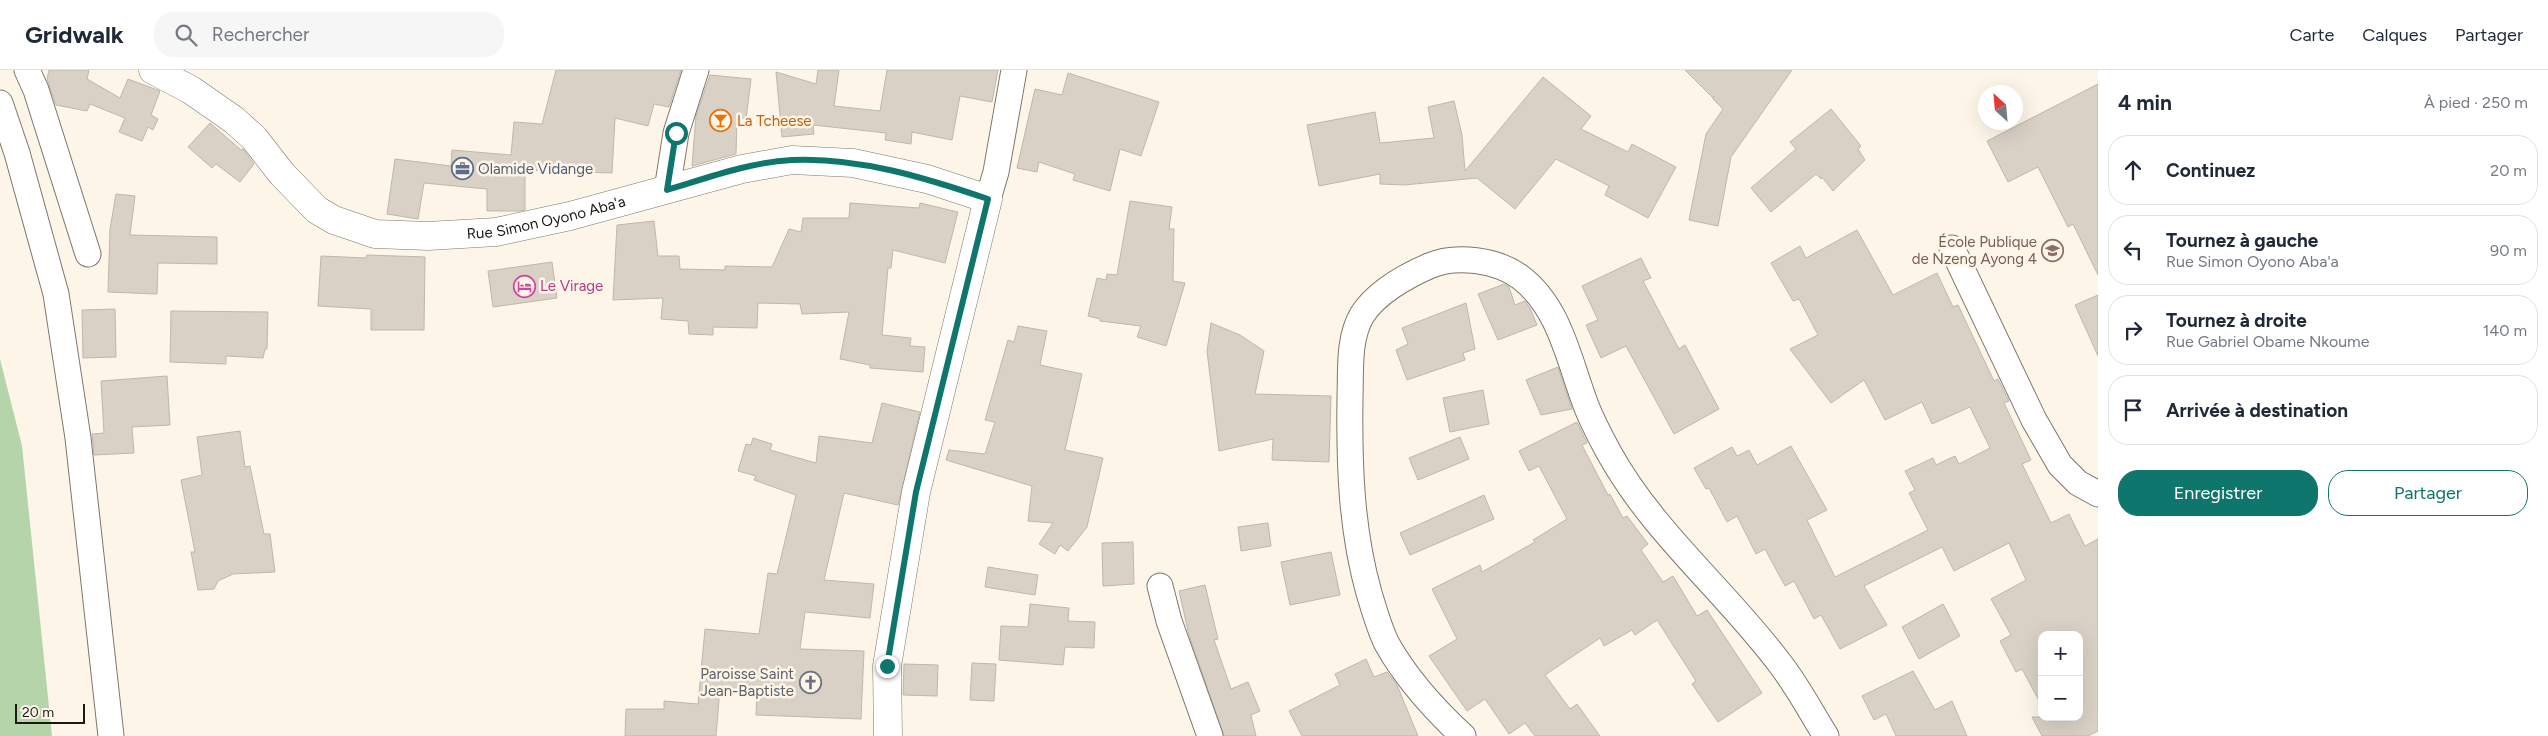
<!DOCTYPE html>
<html lang="fr">
<head>
<meta charset="utf-8">
<style>
	body { margin:0; font-family:Figtree,sans-serif; background:#f6f6f7; color:#1f2937 }
	.controls { position:absolute; right:15px; bottom:15px; display:grid; overflow:hidden; border-radius:10px; box-shadow:0 5px 20px #0002 }
	.controls button { width:45px; height:45px; display:grid; place-items:center; padding:0; border:0; border-bottom:1px solid #e0e1e3; background:#fff; color:#1f2937; font:25px sans-serif }
	.compass { position:absolute; left:1978px; top:15px; width:45px; height:45px; border-radius:50%; background:#fff; box-shadow:0 5px 20px #0002; rotate:334deg }
	.scale { position:absolute; left:15px; bottom:12px; width:70px; box-sizing:border-box; padding-left:5px; border:2px solid #1c1915; border-top:0; font-size:14px; line-height:18px; white-space:nowrap; color:#1c1915; -webkit-text-stroke:4px #fef5e9; paint-order:stroke }
	.stop { position:absolute; width:15px; height:15px; margin:-11px; border:4px solid #0f766e; border-radius:50%; background:#fff }
	.stop.end { background:#0f766e; border-color:#fff; box-shadow:0 1px 5px #0008 }
	.list { margin:0; padding:0; list-style:none }
	h2 { display:flex; justify-content:space-between; align-items:center; height:65px; margin:0; padding:0 20px; font-size:21px }
	h2 small { font-size:16px; font-weight:400; color:#747a83 }
	.list li { display:grid; grid-template-columns:32px 1fr auto; gap:15px; align-items:center; box-sizing:border-box; height:70px; margin:0 10px 10px; padding:0 10px; border:1px solid #e0e1e3; border-radius:20px }
	.list b { display:block; font-size:19px; white-space:nowrap }
	.list p { margin:0; font-size:16px; white-space:nowrap; color:#747a83 }
	.list em { font-size:16px; font-style:normal; color:#747a83 }
	.actions { display:flex; gap:10px; padding:15px 20px }
	.actions a { flex:1; padding:11px 0; border:1px solid #0f766e; border-radius:20px; text-align:center; font-size:18px; color:#0f766e }
	.actions .main { background:#0f766e; color:#fff }
	.icon { flex:none; width:28px; height:28px; fill:none; stroke:currentColor; stroke-width:2; stroke-linecap:round; stroke-linejoin:round }
	.map { position:relative; flex:none; width:2098px; height:666px; overflow:hidden }
	header { display:flex; align-items:center; gap:30px; box-sizing:border-box; height:70px; padding:0 25px; background:#fff; border-bottom:1px solid #e0e1e3 }
	header strong { font-size:24px }
	nav { display:flex; gap:28px; margin-inline-start:auto; font-size:18px }
	.search { width:350px; height:45px; background:#f6f6f7; display:flex; align-items:center; gap:12px; box-sizing:border-box; padding:0 18px; border-radius:20px; color:#747a83; font-size:19px }
	main { display:flex }
	aside { flex:1; background:#fff }
	.map>svg:first-child { display:block }
	.green { fill:#b5d4a9 }
	.building { fill:#d9d1c5; stroke:#bfb7ab }
	.lines { fill:none; stroke-linecap:round; stroke-linejoin:round }
	.minor-casing { stroke:#7e766b; stroke-width:27 }
	.tertiary-casing { stroke:#7e766b; stroke-width:29 }
	.minor { stroke:#fff; stroke-width:25 }
	.tertiary { stroke:#fff; stroke-width:28 }
	.route { stroke:#0f766e; stroke-width:6 }
	.labels { text-anchor:middle; stroke-width:5; stroke-linejoin:round; paint-order:stroke }
	.food-label { font-size:15px; fill:#c56008; stroke:#fef5e9; text-anchor:start }
	.service-label { font-size:15px; fill:#4e5e75; stroke:#fef5e9; text-anchor:start }
	.street-label { font-size:15px; fill:#1c1915; stroke:#fef5e9 }
	.education-label { font-size:15px; fill:#785e54; stroke:#fef5e9; text-anchor:end }
	.hotel-label { font-size:15px; fill:#b23c85; stroke:#fef5e9; text-anchor:start }
	.worship-label { font-size:15px; fill:#5b616d; stroke:#fef5e9; text-anchor:end }
</style>
</head>
<body>
<header>
<strong>Gridwalk</strong>
<div class="search"><svg class="icon" aria-label="search" viewBox="0 0 24 24"><circle cx="10" cy="10" r="6"/><path d="M15 15l6 6"/></svg>Rechercher</div>
<nav><a>Carte</a><a>Calques</a><a>Partager</a></nav>
</header>
<main>
<div class="map">
<svg width="2098" height="666" viewBox="0 0 2098 666">
	<rect width="100%" height="100%" fill="#fef5e9"/>
	<path class="green" d="M0 289 22 376 52 666H0Z"/>
	<g class="building">
		<path d="M49 0H89L87 9 120 28 128 9 160 21 151 45 158 49 153 60 148 57 142 71 119 62 125 48 90 34 87 41 56 35 47 9Z"/>
		<path d="M556 0H681L669 37 654 34 648 56 615 48 612 103 525 100V140L520 141H487V119L424 113 418 149 387 144 395 89 451 96 452 80 511 85 514 52 542 54Z"/>
		<path d="M818 0H839L834 36 880 41 887 0H998L992 32 960 26 952 70 912 62 911 74 885 70 886 63 813 55 814 64 782 67 776 2 816 14Z"/>
		<path d="M1685 0H1792L1731 87 1718 156 1689 150 1706 64 1723 39 1713 29 1714 26 1713 28Z"/>
		<path d="M1068 3 1159 32 1141 86 1120 79 1110 121 1073 110 1075 104 1039 92 1037 102 1017 98 1035 19 1062 25Z"/>
		<path d="M710 5 751 9 746 49 737 47 736 84 692 96 696 46Z"/>
		<path d="M1543 7 1591 46 1581 59 1628 82 1632 74 1676 97 1648 148 1605 125 1609 116 1556 89 1515 139 1477 108 1404 115 1380 114V104L1319 116 1307 55 1375 42 1380 73 1434 68 1428 37 1454 31 1462 65 1465 101Z"/>
		<path d="M2098 14V205L2073 154 2068 157 2038 97 2008 112 1987 71Z"/>
		<path d="M1831 39 1861 76 1858 79 1865 90 1833 121 1822 107 1821 109 1816 104 1771 142 1751 118 1796 79 1790 72Z"/>
		<path d="M210 53 241 80 243 79 254 94 240 112 216 94 212 98 188 77Z"/>
		<path d="M116 124 135 126 130 165 217 167V194L158 193 157 224 108 222 110 159Z"/>
		<path d="M1130 131 1172 137 1169 159H1174L1173 211 1185 213 1166 276 1137 267 1141 256 1100 251V249L1088 246 1097 208 1106 210 1107 204 1117 205Z"/>
		<path d="M850 133 919 138 920 133 958 142 945 193 893 180 891 198H888L882 265 911 268 910 276 925 277 923 302 870 298V295L840 289 849 242 802 244 800 234 758 233 757 258 713 257V265L689 264 688 251 661 249 663 228 613 230 617 155 654 151 658 186H679L680 199 725 200V196L772 197 789 159 801 162 803 148H849Z"/>
		<path d="M1857 160 1893 225 1937 203 1953 237 1958 235 1994 311 1998 309 2009 331 2004 333 2031 390 2022 394 2051 453 2069 444 2085 476 2098 469V661L2088 666H2042L2032 647H2079V565H2042V636L2022 599 2016 602 2000 571 2011 565 1991 529 2026 510 2009 473 1954 501 1942 477 1864 516 1887 555 1840 579 1821 545 1814 549 1794 511 1785 516 1765 479 1756 484 1737 446 1727 452 1709 418 1706 419 1694 398 1732 377 1737 386 1749 380 1757 395 1791 376 1827 440 1807 450 1835 507 1928 460 1909 423 1915 420 1905 401 1933 388 1936 395 1955 386 1959 394 1990 378 1970 337 1932 354 1922 332 1885 350 1864 310 1831 333 1790 279 1818 265 1799 229 1793 231 1771 193 1800 176 1806 188Z"/>
		<path d="M367 185 425 187 424 260H371V239L318 236 321 186 366 188Z"/>
		<path d="M1641 188 1651 208 1643 211 1679 279 1685 275 1719 339 1674 364 1626 276 1601 288 1586 255 1598 250 1582 216Z"/>
		<path d="M552 192 557 228 493 237 488 201Z"/>
		<path d="M1504 214 1509 217 1515 235 1525 231 1530 238 1537 255 1498 270 1478 224Z"/>
		<path d="M2098 225V286L2075 235Z"/>
		<path d="M1466 233 1475 279 1463 283 1465 290 1407 310 1396 280 1408 274 1402 258Z"/>
		<path d="M115 239 116 287 83 288 82 240Z"/>
		<path d="M171 241 268 242 267 279H265L263 288 226 286V294L170 292Z"/>
		<path d="M1211 253 1240 265 1264 281 1255 324 1331 326 1329 392 1272 390 1273 369 1219 381 1207 281Z"/>
		<path d="M1018 256 1047 261 1040 295 1082 304 1065 380 1103 388 1087 457 1068 481 1060 475 1055 484 1039 474 1053 453 1028 451 1032 416 946 390 949 380 985 384 995 352 985 350 1008 270 1014 272Z"/>
		<path d="M1558 297 1572 339 1541 345 1526 310Z"/>
		<path d="M167 306 170 355 132 357 134 383 94 385 92 364 104 363 101 311Z"/>
		<path d="M1483 320 1489 354 1450 362 1443 328Z"/>
		<path d="M882 333 920 342 898 435 844 423 824 510 874 514 870 548 805 542 800 579 864 581 861 649 756 645 757 622 720 618 716 666H625L626 639H664V631L698 634 705 559 759 564 768 503 777 504 796 425 754 410 756 406 738 401 746 374 751 375 753 368 772 374 770 380 816 393 819 366 872 373Z"/>
		<path d="M1577 352 1587 373 1582 375 1608 425 1610 424 1623 448 1627 446 1648 474 1641 480 1663 512 1673 506 1697 546 1707 540 1762 623 1718 652 1692 614 1696 611 1657 550 1635 565 1632 560 1604 576 1600 568 1545 605 1570 639 1577 634 1600 666H1535L1525 653 1509 664 1485 629 1467 641 1429 586 1457 569 1432 519 1480 495 1482 502 1535 472 1533 470 1567 449 1539 396 1529 401 1519 381Z"/>
		<path d="M240 361 245 397 250 396 264 464H270L275 502 233 504 218 511 214 519 198 520 191 482H195L181 410 202 405 197 367Z"/>
		<path d="M1460 367 1469 389 1418 410 1409 388Z"/>
		<path d="M1484 425 1494 449 1410 485 1400 463Z"/>
		<path d="M1268 453 1271 476 1241 481 1238 457Z"/>
		<path d="M1133 472 1134 514 1103 516 1102 473Z"/>
		<path d="M1331 482 1340 525 1290 535 1281 492Z"/>
		<path d="M988 497 1038 505 1035 525 985 517Z"/>
		<path d="M1205 515 1218 569 1214 570 1231 619 1248 612 1260 641 1251 645 1256 666H1224L1189 565 1179 521Z"/>
		<path d="M1030 534 1069 538 1068 551 1095 552 1094 578 1065 577 1063 595 999 590 1001 556 1028 557Z"/>
		<path d="M1943 534 1960 566 1919 589 1902 557Z"/>
		<path d="M1366 589 1374 607 1387 602 1397 615 1418 666H1302L1289 641 1340 615 1335 604Z"/>
		<path d="M972 593 996 594 994 631 970 630Z"/>
		<path d="M904 594 938 595 937 626 903 625Z"/>
		<path d="M1913 601 1935 640 1952 631 1967 666H1896L1886 644 1874 650 1862 626Z"/>
	</g>
	<g class="lines">
		<defs>
			<g id="minor">
				<path d="M27 0 36 20 88 184"/>
				<path d="M0 33 17 83 56 224 78 368 111 666"/>
				<path d="M667 120 676 63 696 0"/>
				<path d="M988 129 996 102 1014 0"/>
				<path d="M1952 178 2034 350 2060 395 2078 413 2098 424"/>
				<path d="M1160 516 1169 551 1210 666"/>
				<path d="M1463 666C1435 640 1406 608 1387 574 1379 558 1374 539 1369 523 1351 459 1349 394 1350 327 1351 300 1348 269 1362 245 1376 223 1406 206 1429 196 1456 184 1497 190 1520 207 1558 235 1568 286 1583 327 1589 346 1599 364 1608 381 1653 463 1726 521 1781 595 1798 617 1811 642 1826 666"/>
			</g>
			<g id="tertiary">
				<path id="s1" d="M153 0 191 20 234 50 254 68 282 104 317 140 334 150 375 164 428 166 496 162 570 146 742 99 792 90 853 93 927 109 988 129 916 422 887 596 888 666"/>
			</g>
		</defs>
		<use href="#minor" class="minor-casing"/>
		<use href="#tertiary" class="tertiary-casing"/>
		<use href="#minor" class="minor"/>
		<use href="#tertiary" class="tertiary"/>
	</g>
	<g class="lines">
		<path class="route" d="M676 63 667 120C707 108 750 92 792 90 859 87 926 108 988 129L916 422 887 596"/>
	</g>
	<defs>
		<symbol id="bar-ring" viewBox="-11 -11 22 22"><circle r="9.5" fill="#fef5e9" stroke="#e8710a" stroke-width="1.5"/><path d="M-6-5H6L.8 .8V4.5H3.5V6h-7V4.5H-.8V.8Z" fill="#e8710a"/></symbol>
		<symbol id="office-ring" viewBox="-11 -11 22 22"><circle r="9.5" fill="#fef5e9" stroke="#5c6f8a" stroke-width="1.5"/><path d="M-6-3h4V-5.5h4V-3h4V5H-6ZM-1-4.5V-3h2v-1.5ZM-6 0V1H6V0Z" fill="#5c6f8a"/></symbol>
		<symbol id="school-ring" viewBox="-11 -11 22 22"><circle r="9.5" fill="#fef5e9" stroke="#8d6e63" stroke-width="1.5"/><path d="M0-5L7-2L0 1L-7-2ZM-4 1L0 2.5L4 1V4Q0 6-4 4Z" fill="#8d6e63"/></symbol>
		<symbol id="hotel-ring" viewBox="-11 -11 22 22"><circle r="9.5" fill="#fef5e9" stroke="#d1479c" stroke-width="1.5"/><path d="M-6-4.5h1.5V1H6V5H4.5V3h-9V5H-6ZM-4 0a1.8 1.8 0 1 1 3.6 0ZM.5 0V-2.5h3Q6-2.5 6 0Z" fill="#d1479c"/></symbol>
		<symbol id="church-ring" viewBox="-11 -11 22 22"><circle r="9.5" fill="#fef5e9" stroke="#6b7280" stroke-width="1.5"/><path d="M-1.2-6h2.4v3.5h3.3v2.4h-3.3V6h-2.4V-.1h-3.3v-2.4h3.3Z" fill="#6b7280"/></symbol>
	</defs>
	<g fill-rule="evenodd">
		<use href="#bar-ring" x="708" y="38" width="25" height="25"/>
		<use href="#office-ring" x="450" y="86" width="25" height="25"/>
		<use href="#school-ring" x="2040" y="168" width="25" height="25"/>
		<use href="#hotel-ring" x="512" y="204" width="25" height="25"/>
		<use href="#church-ring" x="798" y="600" width="25" height="25"/>
	</g>
	<g class="labels">
		<g class="food-label">
			<text x="737" y="56">La Tcheese</text>
		</g>
		<g class="service-label">
			<text x="478" y="104">Olamide Vidange</text>
		</g>
		<g class="street-label">
			<text dy="5" stroke="none"><textPath href="#s1" startOffset="454">Rue Simon Oyono Aba'a</textPath></text>
		</g>
		<g class="education-label">
			<text x="2037" y="177">École Publique<tspan x="2037" dy="17">de Nzeng Ayong 4</tspan></text>
		</g>
		<g class="hotel-label">
			<text x="540" y="221">Le Virage</text>
		</g>
		<g class="worship-label">
			<text x="794" y="609">Paroisse Saint<tspan x="794" dy="17">Jean-Baptiste</tspan></text>
		</g>
	</g>
</svg>
<div class="controls">
<button>+</button>
<button>−</button>
</div>
<svg class="compass" viewBox="-18 -18 36 36"><path d="M0-13l5 13h-10z" fill="#e53935"/><path d="M0 13l5-13h-10z" fill="#747a83"/></svg>
<div class="scale">20 m</div>
<div class="stop" style="left:676px;top:63px"></div>
<div class="stop end" style="left:887px;top:596px"></div>
</div>
<aside>
<h2>4 min<small>À pied · 250 m</small></h2>
<ul class="list">
<li><svg class="icon" aria-label="ahead" viewBox="0 0 24 24"><path d="M12 20V5M6 11l6-6 6 6"/></svg><div><b>Continuez</b></div><em>20 m</em></li>
<li><svg class="icon" aria-label="left" viewBox="0 0 24 24"><path d="M17 20v-9H6M10 6l-5 5 5 5"/></svg><div><b>Tournez à gauche</b><p>Rue Simon Oyono Aba'a</p></div><em>90 m</em></li>
<li><svg class="icon" aria-label="right" viewBox="0 0 24 24"><path d="M7 20v-9h11M14 6l5 5-5 5"/></svg><div><b>Tournez à droite</b><p>Rue Gabriel Obame Nkoume</p></div><em>140 m</em></li>
<li><svg class="icon" aria-label="arrive" viewBox="0 0 24 24"><path d="M6 21V4h12l-3 4 3 4H6"/></svg><div><b>Arrivée à destination</b></div></li>
</ul>
<div class="actions"><a class="main">Enregistrer</a><a>Partager</a></div>
</aside>
</main>
</body>
</html>
